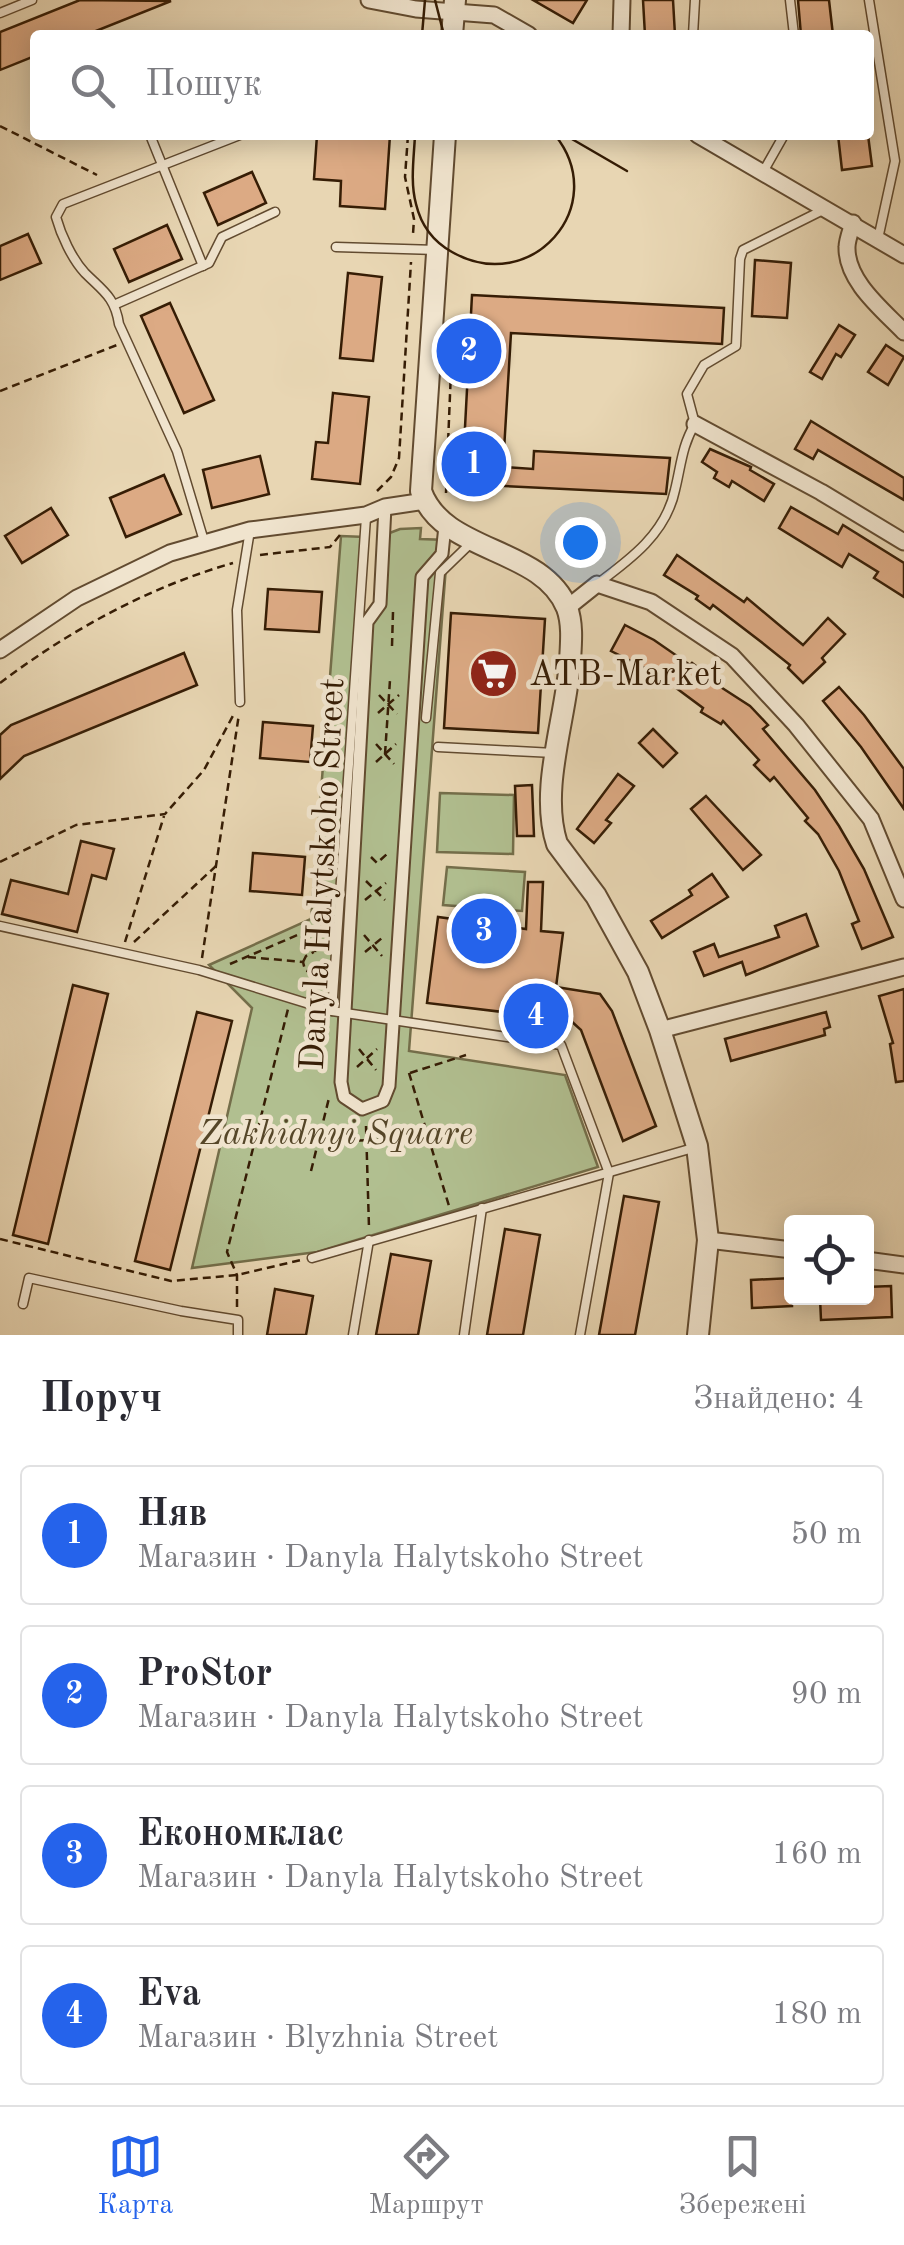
<!DOCTYPE html>
<html lang="uk">
<head>
<meta charset="utf-8">
<style>
	body { margin:0; font-family:"Old Standard TT",serif; background:#f2f2f3; color:#2b2b33 }
	.controls { position:absolute; right:30px; bottom:30px; display:grid; overflow:hidden; border-radius:10px; box-shadow:0 5px 25px #0003 }
	.controls button { width:90px; height:90px; display:grid; place-items:center; padding:0; border:0; border-bottom:2px solid #e1e1e2; background:#fff; color:#2b2b33; font:50px sans-serif }
	.you { position:absolute; left:580px; top:542px; width:35px; height:35px; margin:-25px; border:8px solid #fff; border-radius:50%; background:#1a73e8; box-shadow:0 0 0 15px #1a73e833 }
	.badge { display:grid; place-items:center; width:65px; height:65px; border-radius:50%; background:#2563eb; color:#fff; font-size:32px; font-weight:700 }
	.pin { position:absolute; translate:-50% -50%; border:5px solid #fff; box-shadow:0 2px 10px #0006 }
	.list { margin:0; padding:0; list-style:none }
	h2 { display:flex; justify-content:space-between; align-items:center; height:130px; margin:0; padding:0 40px; font-size:42px }
	h2 small { font-size:32px; font-weight:400; color:#7c7c81 }
	.list li { display:grid; grid-template-columns:65px 1fr auto; gap:30px; align-items:center; box-sizing:border-box; height:140px; margin:0 20px 20px; padding:0 20px; border:2px solid #e1e1e2; border-radius:10px }
	.list b { display:block; font-size:38px; white-space:nowrap }
	.list p { margin:0; font-size:32px; white-space:nowrap; color:#7c7c81 }
	.list em { font-size:32px; font-style:normal; color:#7c7c81 }
	.icon { flex:none; width:55px; height:55px; fill:none; stroke:currentColor; stroke-width:2; stroke-linecap:round; stroke-linejoin:round }
	.map { position:relative; flex:none; width:904px; height:1335px; overflow:hidden }
	.search { position:absolute; background:#fff; box-shadow:0 5px 25px #0003; left:30px; right:30px; top:30px; height:110px; display:flex; align-items:center; gap:25px; box-sizing:border-box; padding:0 35px; border-radius:10px; color:#7c7c81; font-size:38px }
	.sheet { height:770px; background:#fff }
	nav { display:flex; justify-content:space-around; align-items:center; box-sizing:border-box; height:140px; border-top:2px solid #e1e1e2; background:#fff; font-size:28px; color:#7c7c81 }
	nav a { display:grid; justify-items:center; gap:5px }
	nav .on { color:#2563eb }
	.map>svg:first-child { display:block }
	.green { fill:#b1bf90; stroke:#746e4a; stroke-width:2.5 }
	.building { fill:#dcaa84; stroke:#361d05; stroke-width:2.5 }
	.lines { fill:none; stroke-linecap:round; stroke-linejoin:round }
	.service-casing { stroke:#624b30; stroke-width:11 }
	.pedestrian-casing { stroke:#624b30; stroke-width:15 }
	.minor-casing { stroke:#624b30; stroke-width:19 }
	.tertiary-casing { stroke:#624b30; stroke-width:24 }
	.path { stroke:#361d05; stroke-width:2.5; stroke-dasharray:8 5; stroke-linecap:butt }
	.service { stroke:#f0e4ce; stroke-width:8 }
	.pedestrian { stroke:#f0e4ce; stroke-width:11 }
	.minor { stroke:#f0e4ce; stroke-width:15 }
	.tertiary { stroke:#f0e4ce; stroke-width:20 }
	.tram { stroke:#361d05; stroke-width:2.5 }
	.labels { text-anchor:middle; stroke-width:9; stroke-linejoin:round; paint-order:stroke }
	.poi-label { font-size:35px; fill:#361d05; stroke:#f0e4ce; text-anchor:start }
	.street-label { font-size:35px; fill:#361d05; stroke:#f0e4ce }
	.park-label { font-size:35px; font-style:italic; fill:#554628; stroke:#f0e4ce }
</style>
</head>
<body>
<div class="map">
<svg width="904" height="1335" viewBox="0 0 904 1335">
	<rect width="100%" height="100%" fill="#e8d6b3"/>
	<filter id="stains"><feTurbulence type="fractalNoise" baseFrequency=".002" numOctaves="4"/><feColorMatrix values="0 0 0 0 .2 0 0 0 0 .09 0 0 0 0 .02 0 0 0 .5 -.17"/></filter>
	<radialGradient id="worn" r=".72"><stop offset=".6" stop-color="#630" stop-opacity="0"/><stop offset="1" stop-color="#630" stop-opacity=".3"/></radialGradient>
	<g class="green">
		<path d="M421 528 420 539 448 540 409 1051 565 1075 598 1167 317 1252 192 1268 252 1008 209 965 311 919 341 536 365 537 360 621 380 603 387 534 400 529Z"/>
		<path d="M440 793 514 795 513 854 437 852Z"/>
		<path d="M447 867 525 872 522 911 443 905Z"/>
	</g>
	<g class="building">
		<path d="M80 0 171 1 86 35H35V56L0 70V32Z"/>
		<path d="M533 0H587L573 23Z"/>
		<path d="M643 0H673L675 35H645Z"/>
		<path d="M798 0H829L833 35H801Z"/>
		<path d="M317 135H390L385 209 340 206 341 181 314 179Z"/>
		<path d="M838 135H868L872 166 842 170Z"/>
		<path d="M252 172 266 203 218 225 204 193Z"/>
		<path d="M167 225 182 259 129 282 114 249Z"/>
		<path d="M28 234 41 263 0 280V246Z"/>
		<path d="M755 260 791 263 787 318 752 316Z"/>
		<path d="M348 273 382 277 373 361 340 358Z"/>
		<path d="M472 295 724 308 722 344 511 333 503 467 533 469 534 451 670 458 666 494 462 484Z"/>
		<path d="M170 303 214 400 184 413 141 316Z"/>
		<path d="M839 325 855 335 841 357 836 354 822 379 810 372Z"/>
		<path d="M886 345 904 357 888 385 868 372Z"/>
		<path d="M333 393 369 397 360 484 312 479 316 442 328 443Z"/>
		<path d="M811 421 904 478V500L818 450 813 459 795 449Z"/>
		<path d="M710 449 751 467 750 470 774 484 764 501 732 481 729 487 714 478 717 472 702 462Z"/>
		<path d="M260 456 269 494 212 508 203 470Z"/>
		<path d="M164 475 181 514 126 537 110 498Z"/>
		<path d="M791 507 838 534 843 525 904 563V597L874 578 878 572 849 554 842 567 779 528Z"/>
		<path d="M51 508 68 535 22 563 5 536Z"/>
		<path d="M677 555 744 602 747 598 803 645 828 618 845 634 822 658 825 662 803 683 788 668 790 665 760 641 713 605 710 609 696 599 698 596 664 575Z"/>
		<path d="M268 589 322 592 319 632 265 629Z"/>
		<path d="M451 613 545 619 538 733 444 728Z"/>
		<path d="M625 625 654 640 690 665 692 663 704 672 702 675 750 706 768 725 763 729 815 790 839 826 864 869 893 937 862 949 852 924 859 921 839 871 818 834 805 821 808 818 774 777 770 781 754 765 759 760 723 721 721 724 701 712 703 708 660 676 657 681 641 670 643 667 611 651Z"/>
		<path d="M184 653 197 685 24 756 0 779V735L11 725Z"/>
		<path d="M839 687 864 715 904 769V809L861 747 823 701Z"/>
		<path d="M263 722 313 726 310 762 260 758Z"/>
		<path d="M653 729 677 753 663 767 639 743Z"/>
		<path d="M618 774 634 786 606 820 611 823 594 843 577 829Z"/>
		<path d="M532 785 534 836H517L515 786Z"/>
		<path d="M706 796 761 855 743 870 691 809Z"/>
		<path d="M81 841 114 849 106 879 92 875 77 932 2 914 11 880 68 894Z"/>
		<path d="M253 853 305 857 302 895 250 891Z"/>
		<path d="M712 874 728 897 662 938 651 921 692 895 689 890Z"/>
		<path d="M528 882H543L541 931 563 933 556 987 600 994 612 1011 656 1126 623 1141 581 1030 570 1020 427 1003 438 917 526 929Z"/>
		<path d="M806 914 818 946 746 975 742 962 704 976 694 952 714 944 719 957 779 937 775 926Z"/>
		<path d="M73 985 108 994 48 1244 13 1235Z"/>
		<path d="M904 989V1081L896 1082 890 1044 893 1043 879 996Z"/>
		<path d="M197 1012 232 1021 170 1270 135 1261Z"/>
		<path d="M826 1012 830 1027 824 1029 825 1035 731 1061 725 1039Z"/>
		<path d="M624 1196 659 1202 635 1335H599Z"/>
		<path d="M505 1229 540 1235 523 1335H487Z"/>
		<path d="M391 1254 431 1261 418 1335H376Z"/>
		<path d="M792 1278V1306L752 1308 751 1280Z"/>
		<path d="M891 1286 892 1317 821 1320 820 1298H866V1287Z"/>
		<path d="M275 1289 313 1296 306 1335H267Z"/>
	</g>
	<g class="lines">
		<defs>
			<g id="service">
				<path d="M790 0 794 35"/>
				<path d="M869 0 895 161 878 239"/>
				<path d="M0 13 32 0"/>
				<path d="M693 35 695 0"/>
				<path d="M150 135 203 266"/>
				<path d="M763 172 784 135"/>
				<path d="M336 247 437 250"/>
				<path d="M116 304 209 263 222 237 275 212"/>
				<path d="M204 541 177 451 119 324C115 297 103 291 85 273 72 259 61 235 56 217L63 204 240 135"/>
				<path d="M597 584C631 559 666 533 675 490 681 466 682 445 695 424L687 394 704 365 736 346 740 259 743 250 825 209"/>
				<path d="M240 702 237 610 250 530"/>
				<path d="M426 718 440 573 472 542"/>
				<path d="M438 747 554 753"/>
				<path d="M0 926 199 970 332 1011 561 1045 609 1173 580 1335"/>
				<path d="M332 1011 366 517"/>
				<path d="M312 1258 693 1148"/>
				<path d="M23 1304 29 1278 181 1311 238 1320V1335"/>
				<path d="M353 1335 369 1240"/>
				<path d="M464 1335 482 1208"/>
			</g>
			<path id="pedestrian" d="M385 507 380 604 367 622 341 1082 344 1097 362 1109 383 1101 389 1086 422 577 442 554 445 526"/>
			<g id="minor">
				<path d="M369 0 416 9 494 15 529 35"/>
				<path d="M621 35 622 0"/>
				<path d="M698 135 904 255"/>
				<path d="M853 223C851 230 847 240 847 247 846 281 883 310 904 332"/>
				<path d="M695 424 821 492 904 542"/>
				<path d="M567 608 597 584 651 602 732 656 796 725 871 819 904 899"/>
				<path d="M0 650 77 598 170 553 250 530 366 515 385 507 425 501"/>
				<path d="M660 1030 904 967"/>
				<path d="M708 1240 792 1250"/>
				<path d="M866 1260 904 1265"/>
			</g>
			<g id="tertiary">
				<path d="M452 35 455 0"/>
				<path d="M445 135 421 491C443 554 542 546 567 608 573 624 571 644 570 661 566 719 539 789 557 844L596 896 638 972 660 1030 697 1146 708 1240 698 1335"/>
			</g>
		</defs>
		<use href="#service" class="service-casing"/>
		<use href="#pedestrian" class="pedestrian-casing"/>
		<use href="#minor" class="minor-casing"/>
		<use href="#tertiary" class="tertiary-casing"/>
		<g class="path">
			<path d="M0 126 97 175"/>
			<path d="M408 135 405 177 414 219 413 234"/>
			<path d="M0 391 117 345"/>
			<path d="M377 491 391 477 399 458 411 262"/>
			<path d="M446 493 453 321"/>
			<path d="M260 555 330 547 340 535"/>
			<path d="M392 646 393 612"/>
			<path d="M0 683C70 630 149 587 233 563"/>
			<path d="M379 695 397 714"/>
			<path d="M378 713 399 695"/>
			<path d="M376 744 394 764"/>
			<path d="M385 754 390 680"/>
			<path d="M376 762 396 744"/>
			<path d="M371 857 377 863 387 854"/>
			<path d="M0 862 76 825 165 814 204 770 235 712"/>
			<path d="M366 881 385 900"/>
			<path d="M365 900 386 883"/>
			<path d="M364 935 382 956"/>
			<path d="M125 942 164 816"/>
			<path d="M134 942 216 866"/>
			<path d="M315 952 318 928"/>
			<path d="M365 952 382 938"/>
			<path d="M248 957 303 962 305 970 313 974"/>
			<path d="M202 958 239 714"/>
			<path d="M303 962 306 956 314 952"/>
			<path d="M230 964 323 924"/>
			<path d="M310 992 312 975"/>
			<path d="M359 1049 376 1070"/>
			<path d="M357 1067 377 1049"/>
			<path d="M409 1073 449 1206"/>
			<path d="M410 1073 466 1055"/>
			<path d="M366 1126 369 1228"/>
			<path d="M320 1142 427 1138"/>
			<path d="M311 1171 329 1098"/>
			<path d="M0 1239 171 1281 237 1275 301 1260"/>
			<path d="M237 1307V1275L227 1252 288 1009"/>
		</g>
		<use href="#service" class="service"/>
		<use href="#pedestrian" class="pedestrian"/>
		<use href="#minor" class="minor"/>
		<use href="#tertiary" class="tertiary"/>
		<g class="tram">
			<path d="M435 0 444 35"/>
			<path d="M422 35 425 0"/>
			<path d="M415 135C414 157 410 182 416 204 421 225 434 242 452 252 531 297 612 206 555 135"/>
			<path d="M565 135 627 171"/>
		</g>
	</g>
	<defs>
		<symbol id="supermarket-disc" viewBox="-11 -11 22 22"><circle r="9.5" fill="#8f2418" stroke="#f0e4ce"/><path d="M-6-5.5h2.5l.6 2H6L4.5 2H-2.5L-4.4-4H-6ZM-1.5 3.2a1.3 1.3 0 1 0 .1 0ZM3 3.2a1.3 1.3 0 1 0 .1 0Z" fill="#fff"/></symbol>
	</defs>
	<g fill-rule="evenodd">
		<use href="#supermarket-disc" x="466" y="646" width="55" height="55"/>
	</g>
	<g class="labels">
		<g class="poi-label">
			<text x="529" y="685">ATB-Market</text>
		</g>
		<g class="street-label">
			<text transform="translate(321 874) rotate(-87)" y="12">Danyla Halytskoho Street</text>
		</g>
		<g class="park-label">
			<text x="336" y="1144">Zakhidnyi Square</text>
		</g>
	</g>
	<rect width="100%" height="100%" filter="url(#stains)"/>
	<rect width="100%" height="100%" fill="url(#worn)"/>
</svg>
<div class="controls">
<button><svg class="icon" aria-label="locate" viewBox="0 0 24 24"><circle cx="12" cy="12" r="6"/><path d="M12 2v4M12 18v4M2 12h4M18 12h4"/></svg></button>
</div>
<div class="you"></div>
<div class="pin badge" style="left:474px;top:464px">1</div>
<div class="pin badge" style="left:469px;top:351px">2</div>
<div class="pin badge" style="left:484px;top:931px">3</div>
<div class="pin badge" style="left:536px;top:1016px">4</div>
<div class="search"><svg class="icon" aria-label="search" viewBox="0 0 24 24"><circle cx="10" cy="10" r="6"/><path d="M15 15l6 6"/></svg>Пошук</div>
</div>
<section class="sheet">
<h2>Поруч<small>Знайдено: 4</small></h2>
<ul class="list">
<li><span class="badge">1</span><div><b>Няв</b><p>Магазин · Danyla Halytskoho Street</p></div><em>50 m</em></li>
<li><span class="badge">2</span><div><b>ProStor</b><p>Магазин · Danyla Halytskoho Street</p></div><em>90 m</em></li>
<li><span class="badge">3</span><div><b>Економклас</b><p>Магазин · Danyla Halytskoho Street</p></div><em>160 m</em></li>
<li><span class="badge">4</span><div><b>Eva</b><p>Магазин · Blyzhnia Street</p></div><em>180 m</em></li>
</ul>
</section>
<nav>
<a class="on"><svg class="icon" aria-label="map" viewBox="0 0 24 24"><path d="M3 6l6-2 6 2 6-2v14l-6 2-6-2-6 2zM9 4v14M15 6v14"/></svg>Карта</a>
<a><svg class="icon" aria-label="directions" viewBox="0 0 24 24"><path d="M12 3l9 9-9 9-9-9zM9 14v-3h6M13 9l2 2-2 2"/></svg>Маршрут</a>
<a><svg class="icon" aria-label="saved" viewBox="0 0 24 24"><path d="M7 4h10v16l-5-4-5 4z"/></svg>Збережені</a>
</nav>
</body>
</html>
